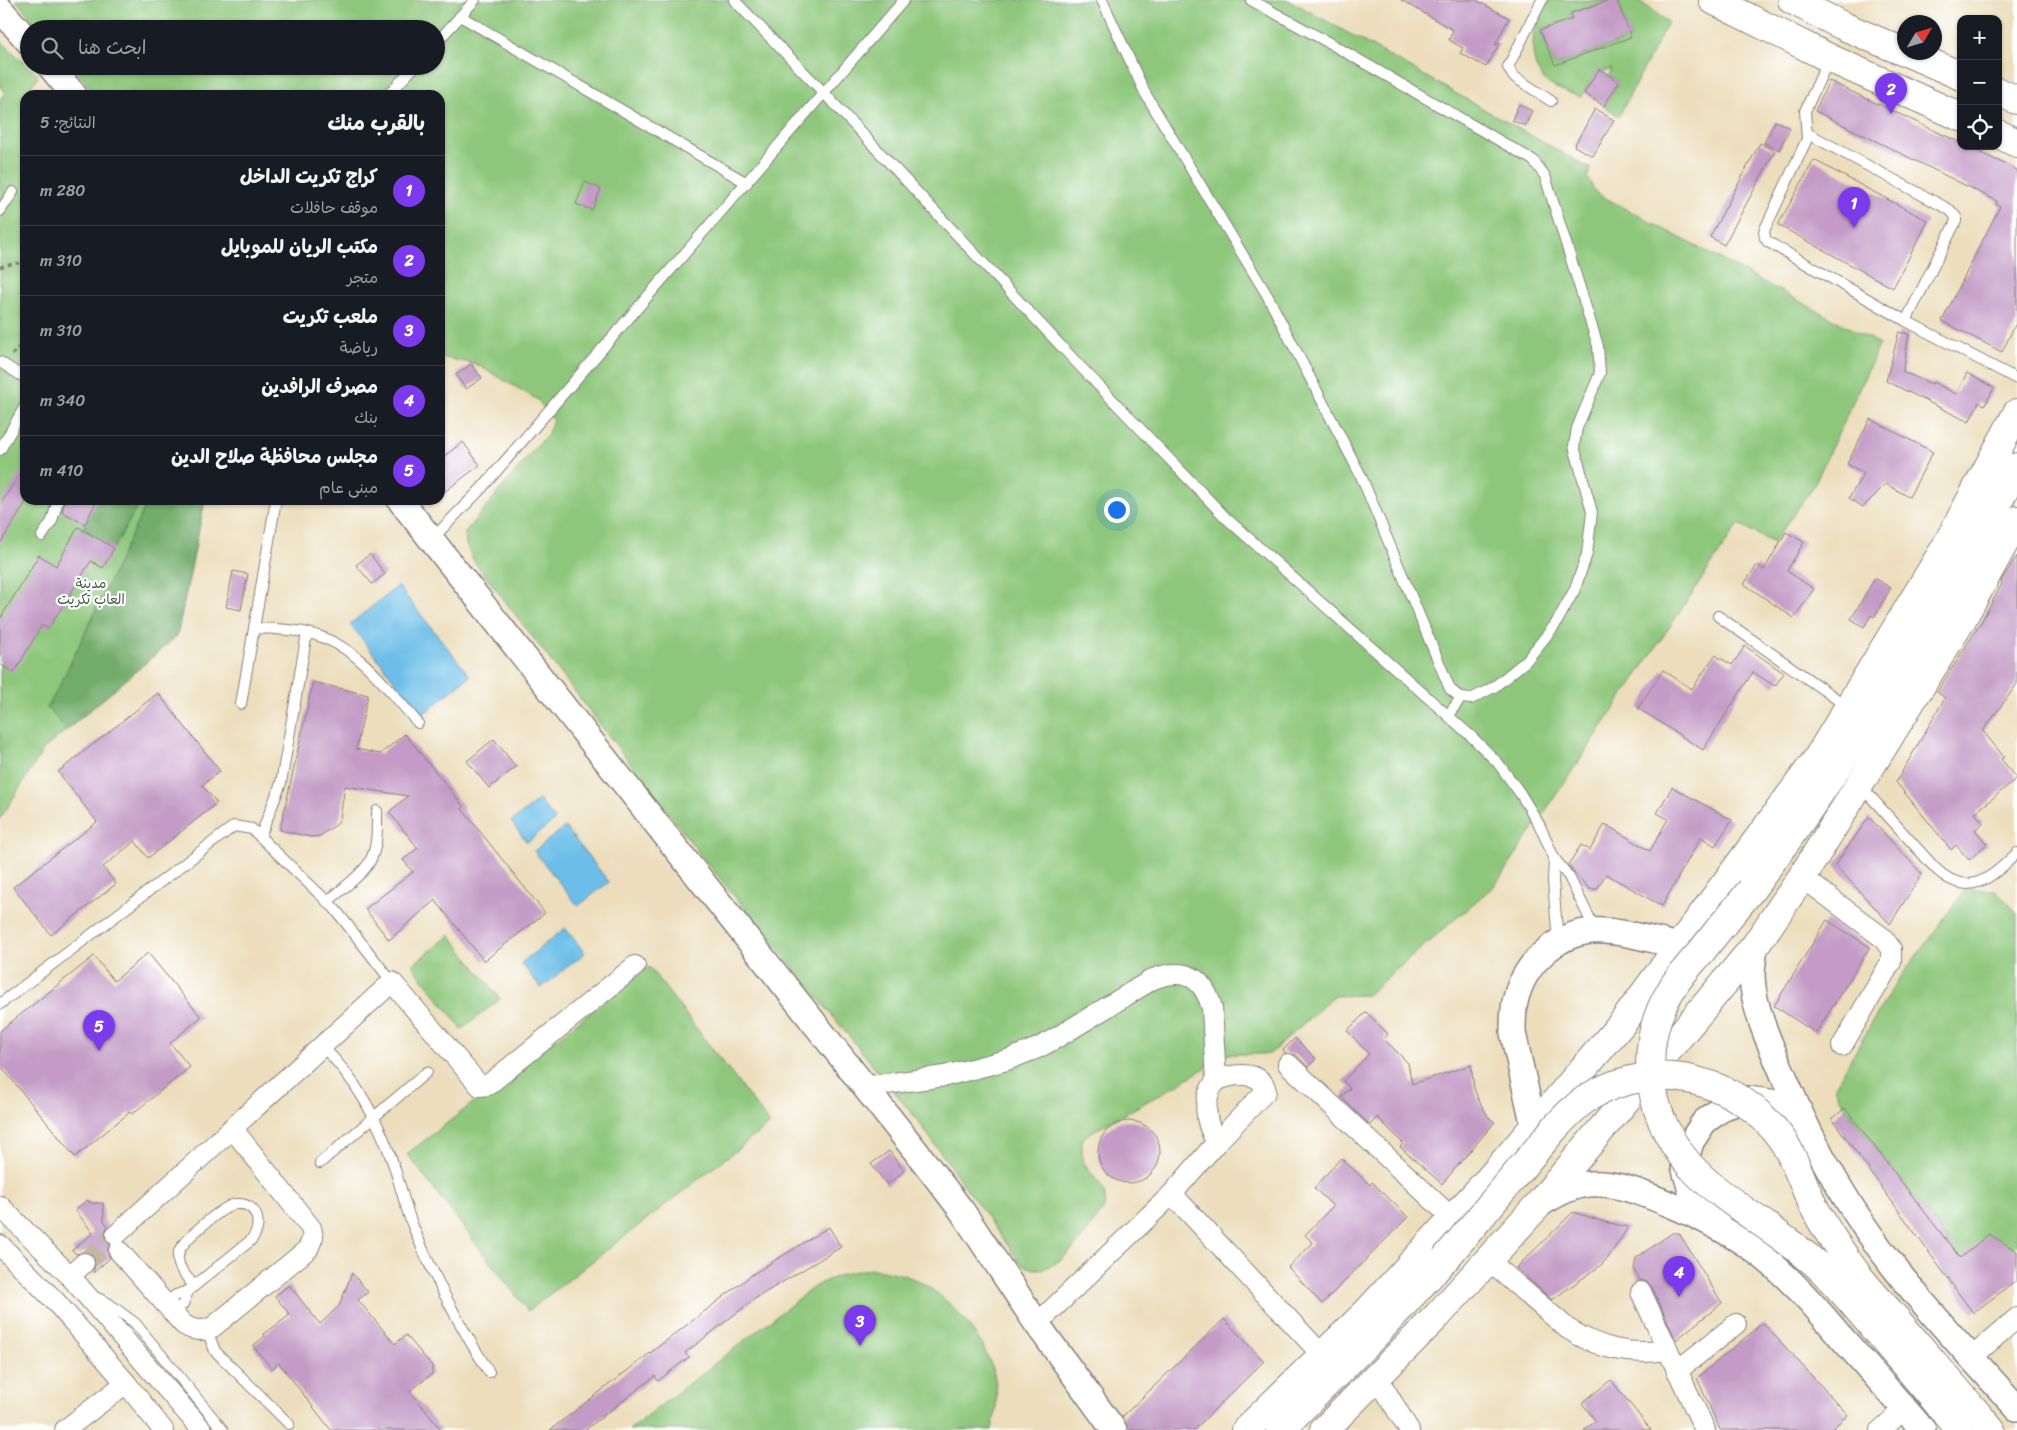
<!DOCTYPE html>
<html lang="ar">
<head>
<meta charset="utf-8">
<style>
	body { margin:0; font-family:Sriracha,"Playpen Sans Arabic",sans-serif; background:#20242c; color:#f1f3f6; direction:rtl }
	.controls { position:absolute; right:15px; top:15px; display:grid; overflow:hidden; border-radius:10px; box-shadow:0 1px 4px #0004 }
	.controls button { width:45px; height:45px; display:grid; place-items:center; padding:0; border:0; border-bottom:1px solid #363941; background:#171b24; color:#f1f3f6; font:25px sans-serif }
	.compass { position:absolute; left:1897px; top:15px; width:45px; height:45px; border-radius:50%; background:#171b24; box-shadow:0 1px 4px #0004; rotate:52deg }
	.you { position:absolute; left:1116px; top:509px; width:18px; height:18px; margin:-12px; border:4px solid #fff; border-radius:50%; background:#1a73e8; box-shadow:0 0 0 8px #1a73e833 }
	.badge { display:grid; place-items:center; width:32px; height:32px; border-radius:50%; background:#7c3aed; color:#fff; font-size:16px; font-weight:700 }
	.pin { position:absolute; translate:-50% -41px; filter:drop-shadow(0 1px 2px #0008) }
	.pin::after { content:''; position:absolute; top:26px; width:18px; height:15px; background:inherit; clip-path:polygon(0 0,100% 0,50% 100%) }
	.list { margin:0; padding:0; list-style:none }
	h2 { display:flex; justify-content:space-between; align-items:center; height:65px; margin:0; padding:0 20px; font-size:21px }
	h2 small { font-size:16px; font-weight:400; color:#9ea1a6 }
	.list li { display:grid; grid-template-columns:32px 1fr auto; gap:15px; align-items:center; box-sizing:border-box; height:70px; padding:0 20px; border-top:1px solid #363941 }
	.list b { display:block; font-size:19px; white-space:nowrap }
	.list p { margin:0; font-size:16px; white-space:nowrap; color:#9ea1a6 }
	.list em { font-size:16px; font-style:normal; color:#9ea1a6 }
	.icon { flex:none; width:28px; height:28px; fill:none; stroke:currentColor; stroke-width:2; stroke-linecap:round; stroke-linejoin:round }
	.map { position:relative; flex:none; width:2017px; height:1430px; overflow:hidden; direction:ltr }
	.search { position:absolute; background:#171b24; box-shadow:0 1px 4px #0004; left:20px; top:20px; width:425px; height:55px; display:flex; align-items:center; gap:12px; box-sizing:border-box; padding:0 18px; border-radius:28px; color:#9ea1a6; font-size:19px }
	.panel { position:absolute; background:#171b24; box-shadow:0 1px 4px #0004; left:20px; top:90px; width:425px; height:415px; border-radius:15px; direction:rtl }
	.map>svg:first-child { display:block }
	.green { fill:#8ec77b; stroke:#58745b }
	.forest { fill:#72ac6b; stroke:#4a6753 }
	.water { fill:#6cbee8; stroke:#477092 }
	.building { fill:#c39bc6 }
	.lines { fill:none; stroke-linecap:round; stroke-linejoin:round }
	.minor-tunnel { stroke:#c4b8a2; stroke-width:20; stroke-dasharray:20 10; stroke-linecap:butt }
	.service-casing { stroke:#87807c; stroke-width:12 }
	.minor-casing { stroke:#87807c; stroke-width:22 }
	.tertiary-casing { stroke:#87807c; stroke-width:28 }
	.secondary-casing { stroke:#87807c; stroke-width:30 }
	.primary-casing { stroke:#87807c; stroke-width:30 }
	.path { stroke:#87807c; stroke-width:3; stroke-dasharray:4 4; stroke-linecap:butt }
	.service { stroke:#fff; stroke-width:10 }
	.minor { stroke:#fff; stroke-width:20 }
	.tertiary { stroke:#fff; stroke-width:25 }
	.secondary { stroke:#fff; stroke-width:28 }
	.primary { stroke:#fff; stroke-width:28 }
	.primary-bridge-casing { stroke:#87807c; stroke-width:30; stroke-linecap:butt }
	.primary-bridge { stroke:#fff; stroke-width:28 }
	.labels { text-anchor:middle; stroke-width:4.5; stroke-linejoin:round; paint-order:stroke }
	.park-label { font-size:14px; fill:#485c51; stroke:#fff }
</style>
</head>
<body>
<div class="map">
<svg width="2017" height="1430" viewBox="0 0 2017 1430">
	<rect width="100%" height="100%" fill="#fff"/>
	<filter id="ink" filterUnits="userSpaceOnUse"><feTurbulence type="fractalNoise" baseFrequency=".02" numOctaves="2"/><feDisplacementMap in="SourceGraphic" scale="10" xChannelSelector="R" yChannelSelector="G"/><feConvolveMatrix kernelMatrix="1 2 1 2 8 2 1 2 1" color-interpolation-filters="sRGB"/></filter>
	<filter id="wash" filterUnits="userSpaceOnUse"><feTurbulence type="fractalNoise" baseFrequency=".0096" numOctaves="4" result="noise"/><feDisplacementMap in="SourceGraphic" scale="20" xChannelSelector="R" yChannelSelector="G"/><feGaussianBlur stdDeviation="1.12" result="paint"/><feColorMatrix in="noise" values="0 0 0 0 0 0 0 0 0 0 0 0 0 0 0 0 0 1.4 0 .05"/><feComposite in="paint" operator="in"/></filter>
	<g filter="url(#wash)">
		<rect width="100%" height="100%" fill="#ecdebc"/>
		<g class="green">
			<path d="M16 0H1289L1591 169 1587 177 1596 193 1880 344 1813 487 1773 543 1739 524 1496 884 1367 995 1334 996 1270 1054H1228L1175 1086 1088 1134 1082 1140C1082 1148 1081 1157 1085 1164 1094 1182 1113 1188 1102 1212 1087 1231 1063 1270 1036 1269 1031 1269 1026 1266 1021 1264L915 1117 700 854 474 561 466 545 465 532 548 433 553 421 538 400 476 364 440 357V95H96L72 66H436V29H40Z"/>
			<path d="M1550 0H1610L1571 13 1572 19 1540 30 1555 65 1631 38 1617 0H1638L1668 22 1619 116 1604 106 1619 82 1609 75 1612 69 1596 74 1581 97C1570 93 1557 90 1548 83 1531 71 1530 42 1537 24 1540 16 1546 8 1550 0Z"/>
			<path d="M0 40 38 76 27 93 29 95H25V500H205L177 636 44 749 0 819V99L5 92 0 87Z"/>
			<path d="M1966 889 1996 890 2017 913V1244L1975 1276 1845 1108 1834 1088 1893 987Z"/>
			<path d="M450 935 500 999 462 1029 412 965Z"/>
			<path d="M649 967 770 1124 528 1311 407 1154Z"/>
			<path d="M874 1269C890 1271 904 1274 918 1281 952 1298 992 1346 996 1385 998 1400 995 1415 992 1430H629L815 1286C835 1276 851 1270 874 1269Z"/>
		</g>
		<g class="forest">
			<path d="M97 500H141L114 548 82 530Z"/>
			<path d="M148 500H205L177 636 67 730 47 708 59 687Z"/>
		</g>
		<g class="water">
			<path d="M398 586 470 676 422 715 350 624Z"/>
			<path d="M539 800 555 820 527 842 511 822Z"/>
			<path d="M565 827 609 882 578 906 534 851Z"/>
			<path d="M565 928 585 953 541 988 521 963Z"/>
		</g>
		<g id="blocks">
			<g class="building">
				<path d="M1401 0H1476L1509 18 1495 45 1500 43 1486 67 1460 53 1463 48 1449 40 1453 30Z"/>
				<path d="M1610 0H1617L1631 37 1555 65 1540 30 1572 19 1571 13Z"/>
				<path d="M1599 69 1619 82 1604 106 1584 93Z"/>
				<path d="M1829 81 1961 143V146H1967L2017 170V321L2002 352 1942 321 2000 206 1996 204 1997 201 1815 111Z"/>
				<path d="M1519 104 1532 111 1525 126 1512 120Z"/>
				<path d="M1595 109 1614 120 1593 156 1574 146Z"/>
				<path d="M1775 121 1790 128 1779 150 1764 143Z"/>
				<path d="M1760 143 1775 151 1724 245 1710 237Z"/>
				<path d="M1814 160 1928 221 1893 288 1778 225Z"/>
				<path d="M585 182 601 189 592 210 576 204Z"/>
				<path d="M1899 332 1909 334 1903 372 1932 384 1933 382 1956 394 1967 373 1994 388 1985 405 1979 402 1969 422 1886 381Z"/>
				<path d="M471 364 482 378 466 389 456 375Z"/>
				<path d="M1870 419 1933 452 1909 497 1886 484 1863 507 1849 498 1864 473 1847 464Z"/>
				<path d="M463 442 480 465 440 495V459Z"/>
				<path d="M25 465V504L0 544V505Z"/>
				<path d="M65 500H97L85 524 62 512Z"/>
				<path d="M78 527 114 548 103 568 91 561 48 629 42 625 14 673 0 664V619L39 555 56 566Z"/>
				<path d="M1786 532 1804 542 1787 571 1814 589 1794 618 1744 584 1757 565 1764 570Z"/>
				<path d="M370 554 385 574 372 584 356 565Z"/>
				<path d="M2017 556V684L1983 731 2004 757 2001 759 2017 778 1975 813 1983 823 1975 830 1987 844 1969 860 1956 845 1951 850 1896 782 1945 698 1937 692 1980 624 2002 584 2001 581Z"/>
				<path d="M233 571 248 574 241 610 226 607Z"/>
				<path d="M1875 578 1891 588 1874 617 1871 615 1864 627 1851 619Z"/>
				<path d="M1745 646 1784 673 1775 686 1753 672 1703 750 1638 708 1663 670 1692 689 1715 655 1732 665Z"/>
				<path d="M313 682 368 695 356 749 380 754 405 734 464 807 462 809 545 913 484 961 435 900 389 940 365 909 413 872 403 860 418 848 389 812 408 796 345 786 340 818 337 824 320 836 310 837 280 830Z"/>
				<path d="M158 693 220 771 202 785 217 803 148 858 135 841 103 867 116 884 51 935 13 887 97 822 58 772Z"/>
				<path d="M494 739 516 767 489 788 467 761Z"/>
				<path d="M1672 787 1732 820 1715 846 1701 837 1662 906 1606 874 1597 889H1589L1568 865 1581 845 1590 850 1605 824 1650 851 1668 819 1657 813Z"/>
				<path d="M1869 817 1922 874 1890 924 1835 865Z"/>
				<path d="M1827 920 1870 947 1816 1033 1774 1006Z"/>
				<path d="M148 953 201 1017 170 1043 190 1067 132 1114 130 1112 75 1157 0 1065V1031L94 956 114 981Z"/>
				<path d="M1366 1012 1388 1034 1384 1039 1408 1063 1412 1084 1471 1065 1474 1088 1478 1099 1489 1118 1495 1122 1442 1184 1400 1147 1403 1143 1377 1117 1370 1125 1341 1097 1350 1088 1343 1081 1369 1054 1347 1031Z"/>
				<path d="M1295 1038 1316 1059 1308 1067 1296 1055 1285 1053 1283 1050Z"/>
				<path d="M1845 1108 1960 1258 1989 1234 2017 1251V1280L1973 1313 1832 1119Z"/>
				<circle cx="1129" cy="1152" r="31"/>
				<path d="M889 1151 904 1171 887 1185 871 1164Z"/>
				<path d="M1341 1158 1370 1185 1372 1182 1408 1217 1322 1304 1288 1267 1313 1243 1305 1235 1333 1206 1314 1188Z"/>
				<path d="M87 1200 91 1203H103L104 1221 108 1226 105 1231 104 1237 109 1245 107 1253 110 1258 93 1273 96 1261 93 1255 87 1252 76 1254 72 1250 93 1233 75 1210Z"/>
				<path d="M1573 1212 1605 1222 1628 1227 1608 1258 1600 1266 1552 1300 1516 1268Z"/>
				<path d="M829 1227 841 1247 756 1298 685 1353 689 1357 658 1381 655 1376 585 1430H550L753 1274Z"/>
				<path d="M1672 1233H1679L1722 1303 1676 1340 1652 1287 1647 1282 1640 1280 1634 1270 1636 1258Z"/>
				<path d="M352 1273 368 1292 358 1300 395 1344 406 1335 432 1366V1374L410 1391 441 1430H331L279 1363 272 1369 253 1346 265 1336 264 1334 290 1315 275 1296 289 1285 320 1324 339 1306Z"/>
				<path d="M1224 1319 1264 1361 1194 1430H1128L1122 1417Z"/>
				<path d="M1763 1323 1848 1415 1830 1430H1720L1697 1378Z"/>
				<path d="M1611 1380 1651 1430H1584L1596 1421 1582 1403Z"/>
			</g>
		</g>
	</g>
	<g filter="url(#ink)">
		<use href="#blocks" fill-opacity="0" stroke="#87807c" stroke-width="1"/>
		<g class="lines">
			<path class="minor-tunnel" d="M84 1263 116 1235"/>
			<defs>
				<g id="service">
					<path d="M734 0 824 93 1076 362 1226 518 1472 737 1498 763 1520 793 1539 824 1554 858 1569 877 1596 931"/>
					<path d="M1102 0 1145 93 1267 295 1361 476 1450 689 1461 698 1471 699 1494 687 1526 661 1555 625 1575 589 1587 554 1592 512 1574 446 1577 428 1600 373 1598 346 1545 176 1533 160 1333 45 1251 0"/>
					<path d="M1542 0 1508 67 1513 76 1551 101"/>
					<path d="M460 16 747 183"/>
					<path d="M436 43 475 0"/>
					<path d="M1829 59 1805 111 1807 139 1764 231 1765 238 1768 242 1906 321 2017 379"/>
					<path d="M388 95 415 66"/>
					<path d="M1807 133 1950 210 1956 217V221L1906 321"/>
					<path d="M0 211 13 192"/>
					<path d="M0 362 25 378"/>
					<path d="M0 450 25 406"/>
					<path d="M42 536 52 521 58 500"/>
					<path d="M432 539 481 489 904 0"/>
					<path d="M1718 616 1848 707"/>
					<path d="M254 628C272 629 291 629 308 633 357 644 386 687 418 723"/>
					<path d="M241 704 276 500"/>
					<path d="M1448 715 1461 698"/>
					<path d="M1860 785 1935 868C1968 900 1991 878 2017 853"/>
					<path d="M260 837 281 783 307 633"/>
					<path d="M1554 858 1553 881 1558 942"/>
					<path d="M327 902C339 891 363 875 370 861 378 846 377 828 377 811"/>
					<path d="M0 1004 234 826 252 829 335 909 392 982"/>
					<path d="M322 1046C356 1079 379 1121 394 1166 400 1185 405 1205 412 1224 433 1276 459 1325 489 1372"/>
					<path d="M320 1163 427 1072"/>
					<path d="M93 1296 108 1303 135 1323 223 1430"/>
					<path d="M165 1303 176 1295 188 1291 250 1241C264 1227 258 1202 236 1204 224 1205 189 1236 182 1246 180 1249 178 1253 178 1257 177 1268 188 1278 194 1286"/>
					<path d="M173 1312 183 1304 188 1291"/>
					<path d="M207 1330 215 1351 289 1424"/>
				</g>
				<g id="minor">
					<path d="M1802 877 1883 938 1891 949V962L1842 1046"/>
					<path d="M1288 1064 1453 1219"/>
					<path d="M864 1087 945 1076 1007 1060 1038 1048 1058 1037 1153 979C1184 967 1203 976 1212 1008L1216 1081C1201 1099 1205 1124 1217 1142"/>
					<path d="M1172 1194 1323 1356"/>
					<path d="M0 1206 70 1276 202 1430"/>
					<path d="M116 1235 392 982 480 1086 488 1085 635 966"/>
					<path d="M0 1245 55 1301 126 1383 163 1430"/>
					<path d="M119 1251 183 1324C193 1331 202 1332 213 1327L308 1249 313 1237 311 1228 232 1128"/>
					<path d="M1488 1260 1568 1329C1600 1349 1630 1356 1667 1350"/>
					<path d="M70 1276 84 1263"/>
					<path d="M1641 1292 1705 1430"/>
					<path d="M1037 1324 1172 1194 1217 1142 1266 1091C1262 1069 1231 1074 1216 1081"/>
					<path d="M1972 1357 2017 1318"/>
					<path d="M1677 1371 1736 1324"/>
					<path d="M1377 1377 1409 1430"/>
					<path d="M65 1430 126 1383"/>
					<path d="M1881 1430 1904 1409"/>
				</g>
				<g id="tertiary">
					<path d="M0 9 29 42"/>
					<path d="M50 66 74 95"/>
					<path d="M400 500 922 1159 962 1211 1037 1324 1114 1430"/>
					<path d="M1755 946C1754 956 1752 967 1752 977 1754 1013 1772 1048 1786 1081 1814 1148 1851 1213 1897 1271 1934 1318 1976 1363 2017 1408"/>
					<path d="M1534 1127 1513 1033C1513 1022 1513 1012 1515 1002 1524 961 1562 928 1604 931 1629 932 1655 941 1680 946"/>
					<path d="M1538 1205C1554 1196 1571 1185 1590 1184 1616 1182 1644 1194 1667 1203 1698 1216 1727 1230 1754 1250 1787 1274 1814 1305 1840 1336 1868 1367 1895 1398 1923 1430"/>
					<path d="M1717 1219 1693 1198 1684 1166 1691 1142 1704 1122 1724 1107 1748 1099 1777 1103 1799 1121 1802 1126"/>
				</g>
				<g id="secondary">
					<path d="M1713 0 1829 58 1961 117"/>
					<path d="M1792 0 1841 25 1904 52"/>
					<path d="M1906 52 1961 76"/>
					<path d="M1998 92 2017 100"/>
					<path d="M1998 134 2017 143"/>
				</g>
				<g id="primary">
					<path d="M1751 890C1850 756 1938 614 2017 467"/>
					<path d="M1975 1411 1991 1430"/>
					<path d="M1246 1430 1368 1311 1491 1177 1624 1021 1817 759 1945 548 2017 413"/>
					<path d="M1280 1430 1375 1335 1445 1259"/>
					<path d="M1324 1430 1438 1315 1538 1205 1755 946 1802 877 1960 623 2017 520"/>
				</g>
			</defs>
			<use href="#service" class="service-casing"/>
			<use href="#minor" class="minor-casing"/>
			<use href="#tertiary" class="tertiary-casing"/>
			<use href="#secondary" class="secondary-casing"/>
			<use href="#primary" class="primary-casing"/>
			<g class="path">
				<path d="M0 267 16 263 25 264"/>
				<path d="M12 355 25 340"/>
			</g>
			<use href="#service" class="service"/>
			<use href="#minor" class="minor"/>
			<use href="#tertiary" class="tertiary"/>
			<use href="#secondary" class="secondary"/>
			<use href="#primary" class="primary"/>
			<defs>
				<g id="primary-bridge">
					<path d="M1751 890C1734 911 1717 931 1701 952 1690 964 1679 976 1671 990 1634 1050 1649 1125 1697 1173 1732 1207 1780 1231 1817 1265 1839 1286 1858 1309 1877 1332 1904 1364 1931 1395 1958 1427"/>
					<path d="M1445 1259 1553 1130C1564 1118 1575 1106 1589 1097 1654 1057 1740 1078 1783 1141 1795 1159 1802 1182 1812 1203 1823 1226 1839 1249 1854 1270 1866 1287 1882 1303 1896 1319 1922 1350 1949 1380 1975 1411"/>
				</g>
			</defs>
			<use href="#primary-bridge" class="primary-bridge-casing"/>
			<use href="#primary-bridge" class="primary-bridge"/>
		</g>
	</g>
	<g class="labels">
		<g class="park-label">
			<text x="91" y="588">مدينة<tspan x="91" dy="16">العاب تكريت</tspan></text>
		</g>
	</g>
</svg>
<div class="controls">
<button>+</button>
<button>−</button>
<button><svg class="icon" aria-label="locate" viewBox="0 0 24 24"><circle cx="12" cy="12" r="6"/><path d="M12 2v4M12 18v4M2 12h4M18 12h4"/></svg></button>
</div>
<svg class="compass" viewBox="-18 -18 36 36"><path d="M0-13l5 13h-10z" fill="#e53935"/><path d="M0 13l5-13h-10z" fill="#9ea1a6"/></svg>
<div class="you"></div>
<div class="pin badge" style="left:1854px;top:228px">1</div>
<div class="pin badge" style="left:1891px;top:114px">2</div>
<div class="pin badge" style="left:860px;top:1346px">3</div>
<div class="pin badge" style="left:1679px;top:1297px">4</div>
<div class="pin badge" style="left:99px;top:1051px">5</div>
<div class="search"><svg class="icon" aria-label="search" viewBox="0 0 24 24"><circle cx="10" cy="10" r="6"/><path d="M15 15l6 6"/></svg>ابحث هنا</div>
<section class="panel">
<h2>بالقرب منك<small>النتائج: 5</small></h2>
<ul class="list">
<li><span class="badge">1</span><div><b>كراج تكريت الداخل</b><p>موقف حافلات</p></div><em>280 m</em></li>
<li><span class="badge">2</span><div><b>مكتب الريان للموبايل</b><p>متجر</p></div><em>310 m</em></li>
<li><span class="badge">3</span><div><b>ملعب تكريت</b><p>رياضة</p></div><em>310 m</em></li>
<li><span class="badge">4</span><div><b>مصرف الرافدين</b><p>بنك</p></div><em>340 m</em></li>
<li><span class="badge">5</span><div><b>مجلس محافظة صلاح الدين</b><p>مبنى عام</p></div><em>410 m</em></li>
</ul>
</section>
</div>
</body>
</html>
